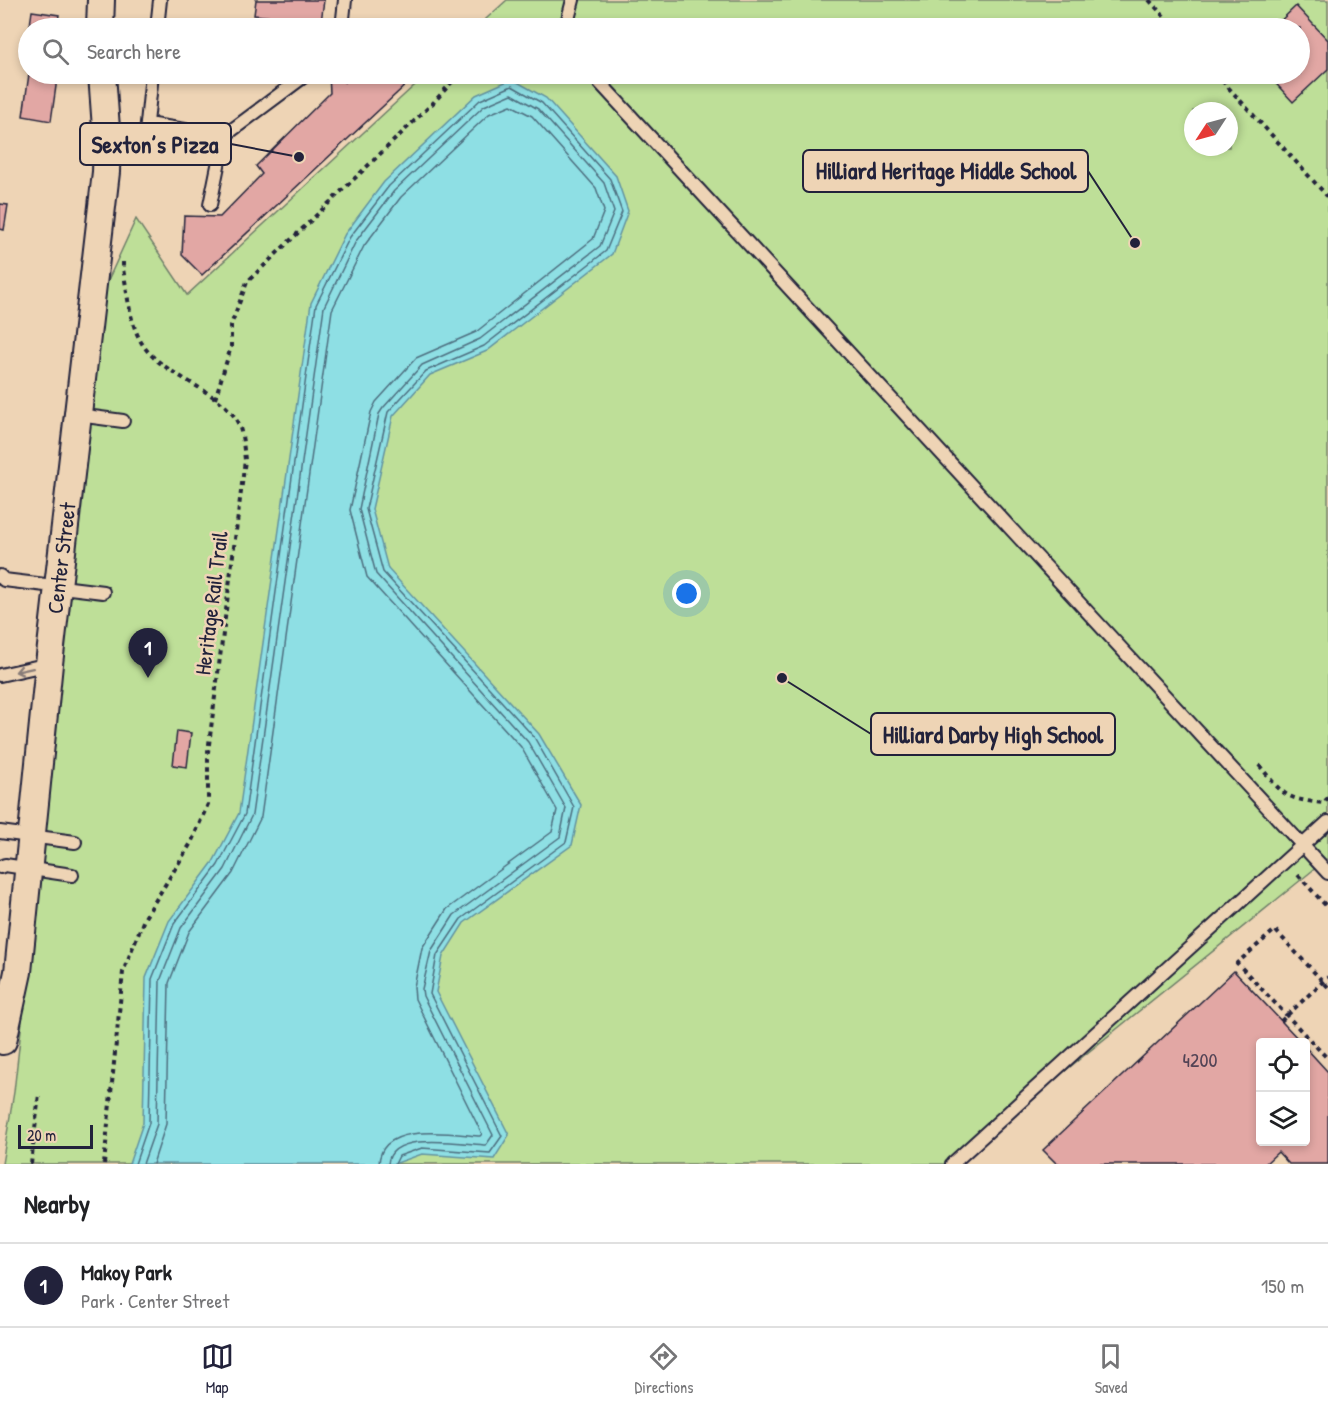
<!DOCTYPE html>
<html lang="en">
<head>
<meta charset="utf-8">
<style>
	body { margin:0; font-family:"Patrick Hand",sans-serif; background:#f2f2f2; color:#202124 }
	.controls { position:absolute; right:18px; bottom:18px; display:grid; overflow:hidden; border-radius:6px; box-shadow:0 3px 9px #0003 }
	.controls button { width:54px; height:54px; display:grid; place-items:center; padding:0; border:0; border-bottom:2px solid #e0e0e0; background:#fff; color:#202124; font:30px sans-serif }
	.compass { position:absolute; left:1184px; top:102px; width:54px; height:54px; border-radius:50%; background:#fff; box-shadow:0 3px 9px #0003; rotate:234deg }
	.scale { position:absolute; left:18px; bottom:15px; width:75px; box-sizing:border-box; padding-left:6px; border:3px solid #22223b; border-top:0; font-size:16px; line-height:21px; white-space:nowrap; color:#22223b; -webkit-text-stroke:4px #eed4b5; paint-order:stroke }
	.you { position:absolute; left:687px; top:594px; width:21px; height:21px; margin:-15px; border:4px solid #fff; border-radius:50%; background:#1a73e8; box-shadow:0 0 0 9px #1a73e833 }
	.badge { display:grid; place-items:center; width:39px; height:39px; border-radius:50%; background:#22223b; color:#fff; font-size:20px; font-weight:700 }
	.pin { position:absolute; translate:-50% -50px; filter:drop-shadow(0 2px 3px #0008) }
	.pin::after { content:''; position:absolute; top:32px; width:21px; height:18px; background:inherit; clip-path:polygon(0 0,100% 0,50% 100%) }
	.list { margin:0; padding:0; list-style:none }
	h2 { display:flex; justify-content:space-between; align-items:center; height:78px; margin:0; padding:0 24px; font-size:26px }
	h2 small { font-size:20px; font-weight:400; color:#757577 }
	.list li { display:grid; grid-template-columns:39px 1fr auto; gap:18px; align-items:center; box-sizing:border-box; height:84px; padding:0 24px; border-top:2px solid #e0e0e0 }
	.list b { display:block; font-size:22px; white-space:nowrap }
	.list p { margin:0; font-size:20px; white-space:nowrap; color:#757577 }
	.list em { font-size:20px; font-style:normal; color:#757577 }
	.icon { flex:none; width:33px; height:33px; fill:none; stroke:currentColor; stroke-width:2; stroke-linecap:round; stroke-linejoin:round }
	.map { position:relative; flex:none; width:1328px; height:1164px; overflow:hidden }
	.search { position:absolute; background:#fff; box-shadow:0 3px 9px #0003; left:18px; right:18px; top:18px; height:66px; display:flex; align-items:center; gap:15px; box-sizing:border-box; padding:0 21px; border-radius:33px; color:#757577; font-size:22px }
	.sheet { height:162px; background:#fff }
	nav { display:flex; justify-content:space-around; align-items:center; box-sizing:border-box; height:84px; border-top:2px solid #e0e0e0; background:#fff; font-size:16px; color:#757577 }
	nav a { display:grid; justify-items:center; gap:3px }
	nav .on { color:#22223b }
	.map>svg:first-child { display:block }
	.green { fill:#bedf98; stroke:#70806a; stroke-width:1.5; fill-rule:evenodd }
	.water { fill:#8edfe4; stroke:#6393a0; stroke-width:1.5 }
	.lines { fill:none; stroke-linecap:round; stroke-linejoin:round }
	.shore { stroke:#4d6e7f; stroke-width:1.5 }
	.building { fill:#e2a7a4; stroke:#22223b; stroke-width:1.5 }
	.lane-casing { stroke:#22223b; stroke-width:16 }
	.street-casing { stroke:#22223b; stroke-width:30 }
	.path { stroke:#22223b; stroke-width:4; stroke-dasharray:4.5 4.5; stroke-linecap:butt }
	.lane { stroke:#eed4b5; stroke-width:12 }
	.street { stroke:#eed4b5; stroke-width:26 }
	.oneway { stroke:#887b78 }
	.labels { text-anchor:middle; stroke-width:5; stroke-linejoin:round; paint-order:stroke }
	.number-label { font-size:20px; fill:#524355 }
	.street-label { font-size:22px; fill:#22223b; stroke:#eed4b5 }
	.leader { fill:none; stroke:#22223b; stroke-width:2 }
	.callout-dot { fill:#22223b; stroke:#eed4b5; stroke-width:2 }
	.callout { fill:#eed4b5; stroke:#22223b; stroke-width:2 }
	.callout-label { font-size:24px; text-anchor:middle; font-weight:bold; fill:#22223b }
</style>
</head>
<body>
<div class="map">
<svg width="1328" height="1164" viewBox="0 0 1328 1164">
	<rect width="100%" height="100%" fill="#eed4b5"/>
	<filter id="ink" filterUnits="userSpaceOnUse"><feTurbulence type="fractalNoise" baseFrequency=".0167" numOctaves="2"/><feDisplacementMap in="SourceGraphic" scale="12" xChannelSelector="R" yChannelSelector="G"/><feConvolveMatrix kernelMatrix="1 2 1 2 8 2 1 2 1" color-interpolation-filters="sRGB"/></filter>
	<g filter="url(#ink)">
		<path class="green" d="M507 0H1328V858L950 1164H2L14 1092 104 289 136 219 187 295 427 74H1300V28H476ZM1193 111H1229V147H1193Z"/>
		<path class="water" d="M512 79 546 98 616 176 628 211 612 254 487 351 430 375 393 416 372 509 388 569 539 734 581 805 572 845 464 923 443 956 436 992 509 1135 494 1159 422 1154 394 1164H129L143 1123 146 978 169 921 213 862 239 813 311 303 345 234 384 182 476 95Z"/>
		<g class="lines">
			<g class="shore">
				<path d="M135 1164 149 1123 152 979 174 924 218 865 245 814 316 305 350 237 389 186 480 100 512 86 542 103 610 179 622 212 606 251 484 346 426 371 388 412 366 509 383 572 534 737 574 807 566 842 461 919 437 955 430 994 502 1136 490 1153 422 1148 399 1156 395 1164"/>
				<path d="M143 1164 157 1124 160 981 181 928 225 869 252 815 324 307 356 241 394 191 484 106 512 94 538 109 604 183 614 212 600 246 480 339 422 365 383 408 379 414 359 509 376 574 528 742 566 808 560 837 454 915 431 951 422 989 423 996 493 1135 486 1145C463 1144 390 1130 388 1164"/>
				<path d="M153 1164 166 1124 169 983 189 932 233 873 261 817 332 310 364 246 401 197 489 114 511 105 532 116 596 188 604 211 593 239 476 332 416 358 376 402 371 412 350 510 367 577 521 747 557 810 552 832 447 909 422 948 414 987 415 999 482 1134 480 1136C452 1134 380 1121 379 1164"/>
			</g>
		</g>
		<g class="building">
			<path d="M256 0H324L321 22 254 15Z"/>
			<path d="M1296 6 1328 40V69L1293 102 1267 74H1300V28H1273Z"/>
			<path d="M32 11 59 15 57 28 30 25Z"/>
			<path d="M29 74 57 79 51 121 23 116Z"/>
			<path d="M353 74H403L410 81 202 275 182 255 184 216 220 217 262 174 256 166 330 93 329 75H343L345 82Z"/>
			<path d="M0 204 8 205 4 230 0 229Z"/>
			<path d="M177 731 191 733 187 767 173 765Z"/>
			<path d="M1234 971 1301 1042H1260V1142H1306V1048L1328 1072V1164H1289L1278 1152 1265 1164H1057L1043 1150Z"/>
		</g>
		<g class="lines">
			<defs>
				<g id="lane">
					<path d="M157 28 160 0"/>
					<path d="M342 28 345 0"/>
					<path d="M570 28 567 23 573 0"/>
					<path d="M592 74 1328 873"/>
					<path d="M147 124 224 136 307 74"/>
					<path d="M107 142 145 143 152 74"/>
					<path d="M210 205 224 136"/>
					<path d="M78 415 123 421"/>
					<path d="M0 576 4 580 103 592"/>
					<path d="M0 675 49 664"/>
					<path d="M0 832 75 842"/>
					<path d="M0 867 5 865 72 875"/>
					<path d="M952 1164 1328 822"/>
				</g>
				<g id="street">
					<path d="M100 28 101 0"/>
					<path d="M3 1041 18 972 49 664 106 172 107 142 102 74"/>
				</g>
			</defs>
			<use href="#lane" class="lane-casing"/>
			<use href="#street" class="street-casing"/>
			<g class="path">
				<path d="M1149 0 1175 28"/>
				<path d="M1216 74 1328 197"/>
				<path d="M215 399 231 347V325L247 282 434 102 459 74"/>
				<path d="M1259 765C1283 794 1283 799 1323 803L1328 798"/>
				<path d="M1298 875 1328 908"/>
				<path d="M1328 987 1275 930 1237 963 1328 1059"/>
				<path d="M1281 1021 1328 977"/>
				<path d="M31 1164 39 1094"/>
				<path d="M104 1164 123 972 144 919 191 843 208 804V752L245 460C244 450 243 438 240 428 229 392 164 378 143 345 129 324 128 294 123 269V261"/>
			</g>
			<use href="#lane" class="lane"/>
			<use href="#street" class="street"/>
		</g>
		<defs><path id="oneway-shaft" d="M-6 0H5M1.5-3L5.5 0L1.5 3" fill="none" stroke-width="1.6" stroke-linecap="round" stroke-linejoin="round" transform="scale(1.5)"/></defs>
		<use class="oneway" href="#oneway-shaft" transform="translate(24 670) rotate(168)"/>
	</g>
	<g class="labels">
		<g class="number-label">
			<text x="1200" y="1067">4200</text>
		</g>
		<g class="street-label">
			<text transform="translate(61 558) rotate(-83)" y="8">Center Street</text>
			<text transform="translate(211 603) rotate(-83)" y="8">Heritage Rail Trail</text>
		</g>
	</g>
	<path class="leader" d="M299 157L231 144M1135 243L1088 171M782 678L871 734"/>
	<g class="callout-dot">
		<circle cx="299" cy="157" r="6"/>
		<circle cx="1135" cy="243" r="6"/>
		<circle cx="782" cy="678" r="6"/>
	</g>
	<g class="callout">
		<rect x="80" y="123" width="151" height="42" rx="6"/>
		<rect x="803" y="150" width="285" height="42" rx="6"/>
		<rect x="871" y="713" width="244" height="42" rx="6"/>
	</g>
	<g class="callout-label">
		<text x="155" y="153">Sexton’s Pizza</text>
		<text x="946" y="179">Hilliard Heritage Middle School</text>
		<text x="993" y="743">Hilliard Darby High School</text>
	</g>
</svg>
<div class="controls">
<button><svg class="icon" aria-label="locate" viewBox="0 0 24 24"><circle cx="12" cy="12" r="6"/><path d="M12 2v4M12 18v4M2 12h4M18 12h4"/></svg></button>
<button><svg class="icon" aria-label="layers" viewBox="0 0 24 24"><path d="M12 4l9 5-9 5-9-5zM3 14l9 5 9-5"/></svg></button>
</div>
<svg class="compass" viewBox="-18 -18 36 36"><path d="M0-13l5 13h-10z" fill="#e53935"/><path d="M0 13l5-13h-10z" fill="#757577"/></svg>
<div class="scale">20 m</div>
<div class="you"></div>
<div class="pin badge" style="left:148px;top:678px">1</div>
<div class="search"><svg class="icon" aria-label="search" viewBox="0 0 24 24"><circle cx="10" cy="10" r="6"/><path d="M15 15l6 6"/></svg>Search here</div>
</div>
<section class="sheet">
<h2>Nearby<small></small></h2>
<ul class="list">
<li><span class="badge">1</span><div><b>Makoy Park</b><p>Park · Center Street</p></div><em>150 m</em></li>
</ul>
</section>
<nav>
<a class="on"><svg class="icon" aria-label="map" viewBox="0 0 24 24"><path d="M3 6l6-2 6 2 6-2v14l-6 2-6-2-6 2zM9 4v14M15 6v14"/></svg>Map</a>
<a><svg class="icon" aria-label="directions" viewBox="0 0 24 24"><path d="M12 3l9 9-9 9-9-9zM9 14v-3h6M13 9l2 2-2 2"/></svg>Directions</a>
<a><svg class="icon" aria-label="saved" viewBox="0 0 24 24"><path d="M7 4h10v16l-5-4-5 4z"/></svg>Saved</a>
</nav>
</body>
</html>
